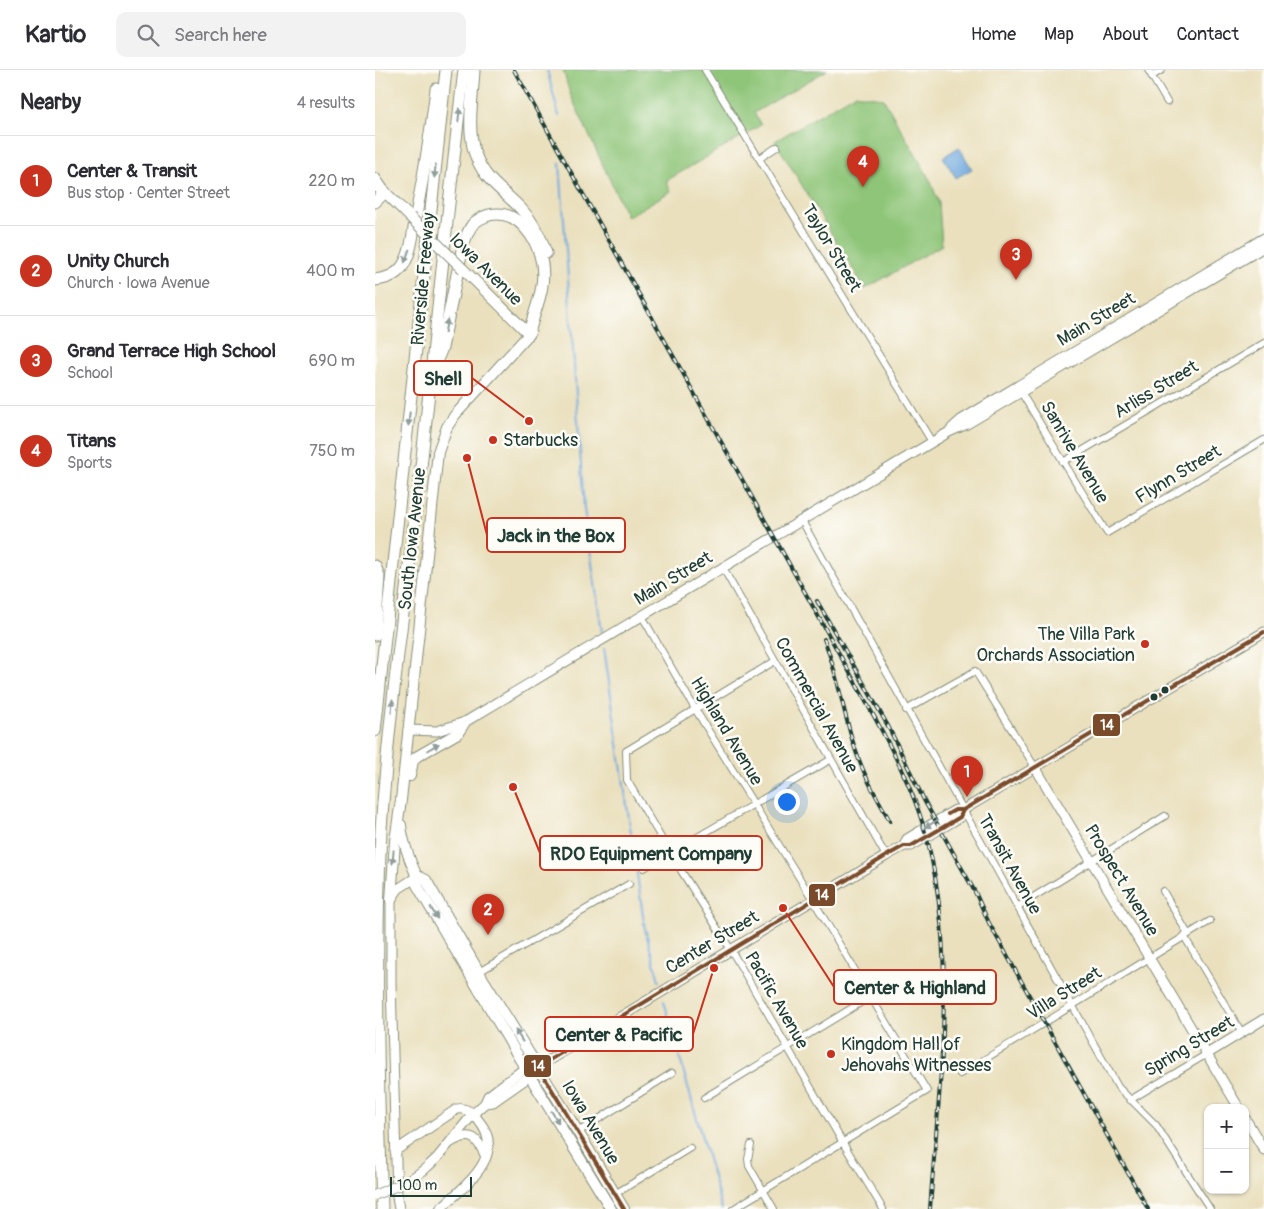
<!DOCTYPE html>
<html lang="en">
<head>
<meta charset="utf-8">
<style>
	body { margin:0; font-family:Pangolin,sans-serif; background:#f2f2f3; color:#2b2b33 }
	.controls { position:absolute; right:15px; bottom:15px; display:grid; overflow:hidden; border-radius:10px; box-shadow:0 1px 4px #0004 }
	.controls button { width:45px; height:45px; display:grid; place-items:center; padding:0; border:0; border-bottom:1px solid #e1e1e2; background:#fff; color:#2b2b33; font:25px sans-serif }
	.scale { position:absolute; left:15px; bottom:12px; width:82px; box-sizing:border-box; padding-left:5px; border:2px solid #1f3d34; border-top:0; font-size:14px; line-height:18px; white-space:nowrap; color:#1f3d34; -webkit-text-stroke:4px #fdfcf7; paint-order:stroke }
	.you { position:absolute; left:411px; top:731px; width:18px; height:18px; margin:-12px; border:4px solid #fff; border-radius:50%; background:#1a73e8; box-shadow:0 0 0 8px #1a73e833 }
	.badge { display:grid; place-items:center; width:32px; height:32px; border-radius:50%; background:#c8321e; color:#fff; font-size:16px; font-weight:700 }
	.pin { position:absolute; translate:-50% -41px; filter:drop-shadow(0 1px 2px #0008) }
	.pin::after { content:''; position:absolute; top:26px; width:18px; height:15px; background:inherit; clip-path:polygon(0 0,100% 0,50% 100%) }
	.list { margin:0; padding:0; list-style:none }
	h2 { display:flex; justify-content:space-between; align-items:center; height:65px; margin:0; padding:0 20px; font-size:21px }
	h2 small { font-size:16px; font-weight:400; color:#7c7c81 }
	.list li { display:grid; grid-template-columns:32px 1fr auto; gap:15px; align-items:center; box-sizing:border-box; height:90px; padding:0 20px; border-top:1px solid #e1e1e2 }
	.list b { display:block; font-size:19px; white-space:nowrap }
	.list p { margin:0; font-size:16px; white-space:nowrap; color:#7c7c81 }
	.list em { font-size:16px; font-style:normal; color:#7c7c81 }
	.icon { flex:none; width:28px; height:28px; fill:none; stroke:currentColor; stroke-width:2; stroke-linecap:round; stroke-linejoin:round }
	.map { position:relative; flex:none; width:889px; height:1139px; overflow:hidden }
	header { display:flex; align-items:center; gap:30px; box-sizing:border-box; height:70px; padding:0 25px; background:#fff; border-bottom:1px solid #e1e1e2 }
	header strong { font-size:24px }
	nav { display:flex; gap:28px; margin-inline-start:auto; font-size:18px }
	.search { width:350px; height:45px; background:#f2f2f3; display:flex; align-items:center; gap:12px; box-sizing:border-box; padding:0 18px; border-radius:10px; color:#7c7c81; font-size:19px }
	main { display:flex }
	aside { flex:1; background:#fff }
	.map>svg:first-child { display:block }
	.green { fill:#8ec578; stroke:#568156 }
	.water { fill:#6ea8de; stroke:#467289 }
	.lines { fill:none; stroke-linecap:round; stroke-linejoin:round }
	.stream { stroke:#6ea8de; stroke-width:2 }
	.street-casing { stroke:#848e79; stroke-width:8 }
	.secondary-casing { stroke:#848e79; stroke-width:11 }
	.primary-casing { stroke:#848e79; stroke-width:12 }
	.highway-casing { stroke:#848e79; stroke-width:13 }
	.street { stroke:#fff; stroke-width:6 }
	.secondary { stroke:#fff; stroke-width:9 }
	.primary { stroke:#fff; stroke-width:10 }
	.highway { stroke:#fff; stroke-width:11 }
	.rail-casing { stroke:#1f3d34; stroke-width:4 }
	.rail { stroke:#fdfcf7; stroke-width:2; stroke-dasharray:5.5; stroke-linecap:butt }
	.secondary-bridge-casing { stroke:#848e79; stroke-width:11; stroke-linecap:butt }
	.primary-bridge-casing { stroke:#848e79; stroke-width:12; stroke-linecap:butt }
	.secondary-bridge { stroke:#fff; stroke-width:9 }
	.primary-bridge { stroke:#fff; stroke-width:10 }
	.bus-1-casing { stroke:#fdfcf7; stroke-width:8 }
	.bus-1 { stroke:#7a4b2a; stroke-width:4 }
	.oneway { fill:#8f9e9a }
	.poi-dot { fill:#c8321e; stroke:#fdfcf7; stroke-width:2 }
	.bus-dot { fill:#1f3d34; stroke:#fdfcf7; stroke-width:2 }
	.labels { text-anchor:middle; stroke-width:5; stroke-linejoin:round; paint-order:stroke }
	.street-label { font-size:18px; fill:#1f3d34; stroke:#fdfcf7 }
	.poi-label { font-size:18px; fill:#1f3d34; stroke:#fdfcf7; text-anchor:start }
	.leader { fill:none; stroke:#c8321e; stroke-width:2 }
	.callout-dot { fill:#c8321e; stroke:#fdfcf7; stroke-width:2 }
	.callout { fill:#fdfcf7; stroke:#c8321e; stroke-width:2 }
	.callout-label { font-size:19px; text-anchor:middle; font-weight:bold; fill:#1f3d34 }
	.line-badge { stroke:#fdfcf7; stroke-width:2 }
	.badge-label { font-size:14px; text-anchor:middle; font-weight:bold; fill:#fff }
</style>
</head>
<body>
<header>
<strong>Kartio</strong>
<div class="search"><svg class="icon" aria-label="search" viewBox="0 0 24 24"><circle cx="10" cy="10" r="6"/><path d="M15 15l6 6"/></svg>Search here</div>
<nav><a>Home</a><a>Map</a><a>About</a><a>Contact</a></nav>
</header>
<main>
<aside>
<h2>Nearby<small>4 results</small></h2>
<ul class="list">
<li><span class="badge">1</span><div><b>Center &amp; Transit</b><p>Bus stop · Center Street</p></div><em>220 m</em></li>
<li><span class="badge">2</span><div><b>Unity Church</b><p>Church · Iowa Avenue</p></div><em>400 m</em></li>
<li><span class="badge">3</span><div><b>Grand Terrace High School</b><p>School</p></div><em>690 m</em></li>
<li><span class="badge">4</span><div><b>Titans</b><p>Sports</p></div><em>750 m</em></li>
</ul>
</aside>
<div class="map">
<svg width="889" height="1139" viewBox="0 0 889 1139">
	<rect width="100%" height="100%" fill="#fdfcf7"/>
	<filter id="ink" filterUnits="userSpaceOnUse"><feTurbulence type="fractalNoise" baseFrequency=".02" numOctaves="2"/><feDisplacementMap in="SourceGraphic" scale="10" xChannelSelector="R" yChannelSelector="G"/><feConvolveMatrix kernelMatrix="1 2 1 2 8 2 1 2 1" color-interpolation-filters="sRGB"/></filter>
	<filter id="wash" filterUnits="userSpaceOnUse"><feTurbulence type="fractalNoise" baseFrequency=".0096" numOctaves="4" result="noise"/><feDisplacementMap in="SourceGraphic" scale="20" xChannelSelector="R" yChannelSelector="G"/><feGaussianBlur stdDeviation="1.12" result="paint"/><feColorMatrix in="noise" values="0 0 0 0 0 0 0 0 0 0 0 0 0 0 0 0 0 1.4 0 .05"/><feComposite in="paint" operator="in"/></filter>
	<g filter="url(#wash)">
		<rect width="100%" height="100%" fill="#eae0be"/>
		<g class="green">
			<path d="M188 0H452L379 43 386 55 291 111 296 121 252 147 195 24Z"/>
			<path d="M480 24 508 28 555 110 564 133 567 175 490 219 400 71Z"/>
		</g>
		<path class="water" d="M584 77 597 99 581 108 568 87Z"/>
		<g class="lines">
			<g class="stream">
				<path d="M172 0 184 46"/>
				<path d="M185 93 209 439 227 562"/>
				<path d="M229 578 270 859 284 911"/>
				<path d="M289 931 347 1139"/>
			</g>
		</g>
	</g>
	<g filter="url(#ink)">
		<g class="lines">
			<defs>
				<g id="street">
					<path d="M330 0 557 372"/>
					<path d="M773 0 792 32"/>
					<path d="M777 6 787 0"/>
					<path d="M385 88 402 77"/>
					<path d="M644 319 732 463 889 370"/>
					<path d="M688 392 889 273"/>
					<path d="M427 451 743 1017 781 1055 835 1139"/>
					<path d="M348 498 511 786"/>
					<path d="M267 546 320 639 438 830 552 1021 358 1139"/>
					<path d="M400 591 251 681 252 710 295 783 356 880 468 1073 508 1139"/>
					<path d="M531 640 600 601 660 697"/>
					<path d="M269 798 455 690"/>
					<path d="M788 821 813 864"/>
					<path d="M642 837 790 746"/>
					<path d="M809 866 867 963"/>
					<path d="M102 903 254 814"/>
					<path d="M585 1004C669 954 751 902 835 851"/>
					<path d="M329 1028 495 927"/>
					<path d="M755 1030 832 984"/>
					<path d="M203 1062 297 1003"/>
					<path d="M376 1075 373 1089 374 1096 399 1139"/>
					<path d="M240 1124 315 1078"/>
				</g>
				<g id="secondary">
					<path d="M577 358 586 350 889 168"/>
					<path d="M33 660 62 661 90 652 574 362 590 355 646 322 889 177"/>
					<path d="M660 697 864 1038"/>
					<path d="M529 776 532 769 580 740H588L889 562"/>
					<path d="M832 984 889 949"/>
					<path d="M110 1033 118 1032 155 1006 158 1001"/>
					<path d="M870 1048 889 1080"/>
					<path d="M76 1072C97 1060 103 1069 111 1087"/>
					<path d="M20 1081 82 1039C91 1037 99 1044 104 1051 133 1086 88 1117 65 1139"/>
					<path d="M35 1110 50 1099 62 1088 98 1044 110 1033 113 1026 150 998 171 992 511 786 529 776H536L565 759 585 747 588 740"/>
					<path d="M24 1139 22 1127 16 912V830L23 819 43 806"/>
				</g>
				<g id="primary">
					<path d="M0 108 9 121"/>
					<path d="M0 116 10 122 35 147"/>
					<path d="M35 706 38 691 41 687 83 663 90 652"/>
					<path d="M26 755C27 766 30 776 34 787 37 798 43 803 42 815L159 1013 236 1139"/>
					<path d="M43 806 51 810 108 909 203 1062 249 1139"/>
					<path d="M16 830 20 771 26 730 63 382 72 357 80 345 154 264 88 199"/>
				</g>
				<g id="highway">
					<path d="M99 0C98 25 92 56 99 81 109 112 127 118 147 140 158 152 166 167 171 183"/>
					<path d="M0 132 10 122"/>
					<path d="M0 210C10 209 21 205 27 197 37 183 38 161 41 145 49 103 56 61 61 19"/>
					<path d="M61 292 67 278 88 175C91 168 93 160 98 154 102 150 108 147 114 145 143 138 163 169 167 194 171 221 159 239 154 264"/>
					<path d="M0 496 4 506 0 565"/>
					<path d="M0 661 71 0"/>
					<path d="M7 1139C3 1013 0 886 6 760 14 641 31 524 45 406 60 270 73 135 89 0"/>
				</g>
			</defs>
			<use href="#street" class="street-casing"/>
			<use href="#secondary" class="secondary-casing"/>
			<use href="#primary" class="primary-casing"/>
			<use href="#highway" class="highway-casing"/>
			<use href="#street" class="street"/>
			<use href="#secondary" class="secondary"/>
			<use href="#primary" class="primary"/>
			<use href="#highway" class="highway"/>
			<defs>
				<g id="rail">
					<path d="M139 0 500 648C519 683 538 720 549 758 584 881 564 1013 555 1139"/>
					<path d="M442 531 513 656 550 732 600 822 614 853 773 1139"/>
					<path d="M449 569C466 612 470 661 490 704 497 720 507 736 515 751"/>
				</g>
			</defs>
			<use href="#rail" class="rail-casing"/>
			<use href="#rail" class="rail"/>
			<defs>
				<path id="secondary-bridge" d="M0 1125 35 1110"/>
				<path id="primary-bridge" d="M35 147 88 199"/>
			</defs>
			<use href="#secondary-bridge" class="secondary-bridge-casing"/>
			<use href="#primary-bridge" class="primary-bridge-casing"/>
			<use href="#secondary-bridge" class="secondary-bridge"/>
			<use href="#primary-bridge" class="primary-bridge"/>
			<defs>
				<g id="bus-1">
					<path d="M573 744 580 740H588L889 562"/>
					<path d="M249 1139 162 995 171 992 511 786 529 776H536L565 759 585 747 588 740"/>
				</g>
			</defs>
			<use href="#bus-1" class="bus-1-casing"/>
			<use href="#bus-1" class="bus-1"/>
		</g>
		<defs><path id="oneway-solid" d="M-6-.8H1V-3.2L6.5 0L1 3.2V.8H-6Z" transform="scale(1.25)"/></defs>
		<g class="oneway">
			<use href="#oneway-solid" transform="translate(84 45) rotate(-83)"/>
			<use href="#oneway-solid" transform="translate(60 101) rotate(96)"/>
			<use href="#oneway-solid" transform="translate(32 186) rotate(110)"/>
			<use href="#oneway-solid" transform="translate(71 256) rotate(-78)"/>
			<use href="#oneway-solid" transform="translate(34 349) rotate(96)"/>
			<use href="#oneway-solid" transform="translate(17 636) rotate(-85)"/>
			<use href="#oneway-solid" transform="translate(58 677) rotate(-30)"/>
			<use href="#oneway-solid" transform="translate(556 754) rotate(149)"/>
			<use href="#oneway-solid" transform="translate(18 787) rotate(95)"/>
			<use href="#oneway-solid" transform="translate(59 843) rotate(59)"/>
			<use href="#oneway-solid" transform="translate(144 966) rotate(-122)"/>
			<use href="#oneway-solid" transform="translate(180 1047) rotate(58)"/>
		</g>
	</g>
	<g class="poi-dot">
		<circle cx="118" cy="370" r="5"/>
		<circle cx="770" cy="574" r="5"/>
		<circle cx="456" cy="984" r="5"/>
	</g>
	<g class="bus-dot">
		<circle cx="790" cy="620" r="4.5"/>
		<circle cx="779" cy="627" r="4.5"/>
	</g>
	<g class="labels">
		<g class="street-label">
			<text transform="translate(457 178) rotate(59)" y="6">Taylor Street</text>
			<text transform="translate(111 199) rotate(45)" y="6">Iowa Avenue</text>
			<text transform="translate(48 209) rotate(-85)" y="6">Riverside Freeway</text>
			<text transform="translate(721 249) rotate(-31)" y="6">Main Street</text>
			<text transform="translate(781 319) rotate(-31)" y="6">Arliss Street</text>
			<text transform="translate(700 382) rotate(59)" y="6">Sanrive Avenue</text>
			<text transform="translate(803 404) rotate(-31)" y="6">Flynn Street</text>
			<text transform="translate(37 469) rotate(-84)" y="6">South Iowa Avenue</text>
			<text transform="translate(298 508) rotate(-31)" y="6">Main Street</text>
			<text transform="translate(442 635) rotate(61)" y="6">Commercial Avenue</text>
			<text transform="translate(352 661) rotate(59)" y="6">Highland Avenue</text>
			<text transform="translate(635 794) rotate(61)" y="6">Transit Avenue</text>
			<text transform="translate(747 810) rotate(59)" y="6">Prospect Avenue</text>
			<text transform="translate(337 872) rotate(-31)" y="6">Center Street</text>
			<text transform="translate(689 923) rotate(-32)" y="6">Villa Street</text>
			<text transform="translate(402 930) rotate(60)" y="6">Pacific Avenue</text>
			<text transform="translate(814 976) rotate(-31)" y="6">Spring Street</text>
			<text transform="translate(216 1052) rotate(59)" y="6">Iowa Avenue</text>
		</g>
		<g class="poi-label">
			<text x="128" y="376">Starbucks</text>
			<text x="760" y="570" text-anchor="end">The Villa Park<tspan x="760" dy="21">Orchards Association</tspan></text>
			<text x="466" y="980">Kingdom Hall of<tspan x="466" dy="21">Jehovahs Witnesses</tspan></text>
		</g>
	</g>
	<path class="leader" d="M154 351L97 308M92 388L112 465M138 717L165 783M408 838L459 917M339 898L318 964"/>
	<g class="callout-dot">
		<circle cx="154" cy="351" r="5"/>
		<circle cx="92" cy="388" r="5"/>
		<circle cx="138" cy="717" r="5"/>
		<circle cx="408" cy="838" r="5"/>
		<circle cx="339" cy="898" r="5"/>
	</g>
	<g class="callout">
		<rect x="39" y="291" width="58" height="34" rx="5"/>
		<rect x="112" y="448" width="138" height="34" rx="5"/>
		<rect x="165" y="766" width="222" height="34" rx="5"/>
		<rect x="459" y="900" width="162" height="34" rx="5"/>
		<rect x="170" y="947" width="148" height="34" rx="5"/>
	</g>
	<g class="callout-label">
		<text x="68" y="315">Shell</text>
		<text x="181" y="472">Jack in the Box</text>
		<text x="276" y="790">RDO Equipment Company</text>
		<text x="540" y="924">Center &amp; Highland</text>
		<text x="244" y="971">Center &amp; Pacific</text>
	</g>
	<g class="line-badge">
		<rect x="717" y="643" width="29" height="24" rx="5" fill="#7a4b2a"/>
		<rect x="433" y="813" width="28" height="24" rx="5" fill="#7a4b2a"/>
		<rect x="148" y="984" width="29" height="24" rx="5" fill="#7a4b2a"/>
	</g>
	<g class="badge-label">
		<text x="732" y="660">14</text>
		<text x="447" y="830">14</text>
		<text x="163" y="1001">14</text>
	</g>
</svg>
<div class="controls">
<button>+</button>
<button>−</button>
</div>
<div class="scale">100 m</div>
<div class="you"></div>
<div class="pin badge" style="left:592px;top:727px">1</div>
<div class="pin badge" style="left:113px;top:865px">2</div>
<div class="pin badge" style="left:641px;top:210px">3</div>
<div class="pin badge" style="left:488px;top:117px">4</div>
</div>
</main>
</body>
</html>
